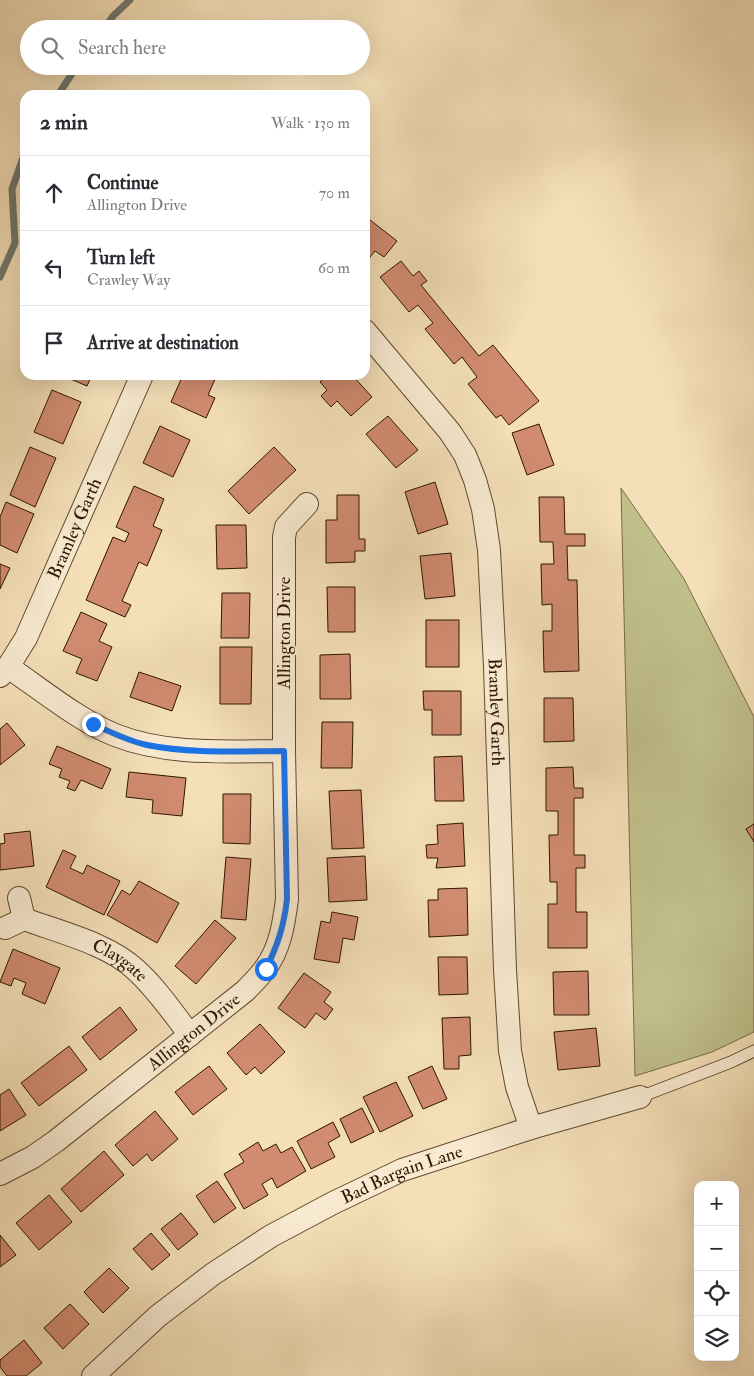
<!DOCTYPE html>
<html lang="en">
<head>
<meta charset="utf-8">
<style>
	body { margin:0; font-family:"IM FELL Double Pica",serif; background:#f2f2f3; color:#2b2b33 }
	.controls { position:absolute; right:15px; bottom:15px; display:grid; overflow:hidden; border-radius:10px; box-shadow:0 5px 20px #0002 }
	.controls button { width:45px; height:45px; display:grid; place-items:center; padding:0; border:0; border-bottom:1px solid #e1e1e2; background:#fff; color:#2b2b33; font:25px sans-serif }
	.stop { position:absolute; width:15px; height:15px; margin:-11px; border:4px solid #1a73e8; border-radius:50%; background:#fff }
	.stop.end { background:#1a73e8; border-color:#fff; box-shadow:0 1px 5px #0008 }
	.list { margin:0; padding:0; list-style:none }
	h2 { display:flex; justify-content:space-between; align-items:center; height:65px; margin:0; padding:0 20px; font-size:21px }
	h2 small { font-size:16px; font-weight:400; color:#7c7c81 }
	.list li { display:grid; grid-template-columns:32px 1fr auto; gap:15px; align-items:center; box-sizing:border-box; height:75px; padding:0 20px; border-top:1px solid #e1e1e2 }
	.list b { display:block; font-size:19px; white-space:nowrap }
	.list p { margin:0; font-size:16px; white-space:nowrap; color:#7c7c81 }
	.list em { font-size:16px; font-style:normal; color:#7c7c81 }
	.icon { flex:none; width:28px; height:28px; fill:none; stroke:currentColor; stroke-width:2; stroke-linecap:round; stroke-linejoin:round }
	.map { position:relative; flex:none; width:754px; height:1376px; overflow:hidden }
	.search { position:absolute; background:#fff; box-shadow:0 5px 20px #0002; left:20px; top:20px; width:350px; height:55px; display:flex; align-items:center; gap:12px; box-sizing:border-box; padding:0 18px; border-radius:28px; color:#7c7c81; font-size:19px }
	.panel { position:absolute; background:#fff; box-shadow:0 5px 20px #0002; left:20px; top:90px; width:350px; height:290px; border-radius:15px }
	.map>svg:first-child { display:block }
	.green { fill:#c0c08b; stroke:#776b46 }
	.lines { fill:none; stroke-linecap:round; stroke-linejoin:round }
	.stream { stroke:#72786f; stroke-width:7 }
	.building { fill:#d18b70; stroke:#2e1600 }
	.service-casing { stroke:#60482e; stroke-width:13 }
	.minor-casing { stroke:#60482e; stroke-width:24 }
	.service { stroke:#f8ead1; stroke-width:11 }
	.minor { stroke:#f8ead1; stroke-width:22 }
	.route { stroke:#1a73e8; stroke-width:6 }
	.labels { text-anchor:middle; stroke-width:4; stroke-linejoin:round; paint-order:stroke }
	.street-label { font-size:18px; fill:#2e1600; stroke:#f8ead1 }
</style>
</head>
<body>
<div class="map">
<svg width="754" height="1376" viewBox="0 0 754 1376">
	<rect width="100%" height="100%" fill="#f4dfb8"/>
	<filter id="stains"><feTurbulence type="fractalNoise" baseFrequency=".004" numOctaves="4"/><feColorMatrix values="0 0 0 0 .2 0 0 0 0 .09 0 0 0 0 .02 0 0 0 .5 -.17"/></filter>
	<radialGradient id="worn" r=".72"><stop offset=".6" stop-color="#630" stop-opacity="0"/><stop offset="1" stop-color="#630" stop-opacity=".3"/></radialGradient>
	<path class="green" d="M621 488 684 579 754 717V1032L712 1052 635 1076Z"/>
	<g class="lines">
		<g class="stream">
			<path d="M104 29 113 16 130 0"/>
			<path d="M58 95 77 66"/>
			<path d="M0 277 15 243 12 189 25 152"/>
		</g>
	</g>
	<g class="building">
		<path d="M365 216 397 241 384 257 375 251 366 262Z"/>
		<path d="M401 261 413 276 419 271 427 281 421 285 479 356 493 345 539 401 509 425 501 415 496 418 468 384 477 377 462 357 454 364 425 329 433 323 418 305 409 312 380 277Z"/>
		<path d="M61 375H92L87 386Z"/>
		<path d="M183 375H211L216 377 208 395 215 398 206 418 171 402Z"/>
		<path d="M328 375H352L372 397 351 416 337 401 331 407 321 396 327 390 320 382Z"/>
		<path d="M52 390 81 402 63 444 34 432Z"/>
		<path d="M388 416 418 450 396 468 366 434Z"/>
		<path d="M539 424 554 465 527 475 512 433Z"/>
		<path d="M160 426 190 440 173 477 143 463Z"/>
		<path d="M30 447 56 458 35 507 10 495Z"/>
		<path d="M274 447 296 470 249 514 228 491Z"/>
		<path d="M435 482 448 524 418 534 405 492Z"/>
		<path d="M134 486 164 499 153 526 162 530 147 566 139 562 122 601 131 605 125 617 86 600 113 537 125 542 129 533 116 527Z"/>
		<path d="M337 495H359V539H365V551H355V562L326 563V520H337Z"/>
		<path d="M539 497H564L565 534H585V546H567L568 580H577L579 671 544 672 543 631H552V604L542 605 541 564H554L553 542H540Z"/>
		<path d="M6 502 34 514 17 553 0 545V517Z"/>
		<path d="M216 525H246L247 568 217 569Z"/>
		<path d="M451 553 455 596 425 599 420 556Z"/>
		<path d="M0 564 10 568 0 589Z"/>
		<path d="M327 587H355V632H328Z"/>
		<path d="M222 593H250L249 638H221Z"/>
		<path d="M81 612 107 624 99 641 112 647 97 681 76 673 82 659 63 651Z"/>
		<rect x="426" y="620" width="33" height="47"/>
		<path d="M220 647H252L251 704H220Z"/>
		<path d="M350 654 351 699H320V655Z"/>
		<path d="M139 672 181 686 172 711 130 697Z"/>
		<path d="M423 691H461V735H432V710H424Z"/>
		<path d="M544 698H573L574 741 544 742Z"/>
		<path d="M322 722H353L352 768H321Z"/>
		<path d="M7 723 25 745 0 765V729Z"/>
		<path d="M57 746 111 769 102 789 81 780 75 791 67 788 70 781 59 777 62 769 49 764Z"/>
		<path d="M462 756 464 801H435L434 757Z"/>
		<path d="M573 767 574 788H583V798H574V855H585V868H576V912H587V948H548V904H557V882H550L549 835H558V811H546V768Z"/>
		<path d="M129 772 186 778 182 816 152 813 153 800 126 797Z"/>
		<path d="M361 790 364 848 332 849 329 791Z"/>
		<path d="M223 794H251L250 844 223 843Z"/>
		<path d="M463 823 465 866 436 868 438 858H427L426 845 438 844 437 825Z"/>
		<path d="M754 824V842L746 829Z"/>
		<path d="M30 831 34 866 0 870V844L5 843 4 834Z"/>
		<path d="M63 850 76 856 70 868 83 874 87 865 120 881 104 915 46 887Z"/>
		<path d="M365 856 367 900 329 902 327 858Z"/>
		<path d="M226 857 251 859 246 920 221 918Z"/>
		<path d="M139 881 179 903 157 943 107 915 122 890 130 895Z"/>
		<path d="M467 888 468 935 429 937 428 900H438V889Z"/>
		<path d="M332 912 358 917 354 940 343 938 339 963 314 959 321 921 330 923Z"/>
		<path d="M215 920 236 938 196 984 175 966Z"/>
		<path d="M13 949 60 968 45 1004 22 994 26 983 14 978 11 986 0 982Z"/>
		<path d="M438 957H467L468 994 439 995Z"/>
		<path d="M588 971 589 1015H554L553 972Z"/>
		<path d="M304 973 331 992 324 1002 333 1009 325 1020 316 1013 305 1028 278 1008Z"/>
		<path d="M120 1007 137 1030 100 1060 82 1037Z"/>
		<path d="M470 1017 471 1055 459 1056V1069H444L442 1018Z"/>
		<path d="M260 1024 285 1052 261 1074 255 1067 246 1075 227 1053Z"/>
		<path d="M596 1028 600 1066 558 1070 554 1032Z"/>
		<path d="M69 1046 87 1070 39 1106 21 1083Z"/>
		<path d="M209 1066 227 1089 193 1115 175 1092Z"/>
		<path d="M432 1066 447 1099 423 1109 408 1077Z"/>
		<path d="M396 1082 413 1116 380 1132 363 1097Z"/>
		<path d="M9 1089 26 1115 0 1131V1095Z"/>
		<path d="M362 1108 374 1132 351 1143 340 1119Z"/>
		<path d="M155 1111 178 1139 152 1161 147 1154 133 1166 115 1145Z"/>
		<path d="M333 1122 340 1136 328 1143 335 1157 311 1169 297 1141Z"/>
		<path d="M258 1142 263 1151 276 1144 281 1153 292 1147 306 1171 277 1188 272 1178 262 1184 268 1195 244 1209 224 1174 244 1162 239 1154Z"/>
		<path d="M104 1151 124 1175 81 1212 61 1189Z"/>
		<path d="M217 1181 236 1208 214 1223 196 1196Z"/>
		<path d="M49 1195 72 1222 39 1250 16 1223Z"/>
		<path d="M181 1213 198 1234 178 1250 161 1229Z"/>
		<path d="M151 1233 170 1255 152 1270 133 1249Z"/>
		<path d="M0 1235 16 1255 0 1267Z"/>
		<path d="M109 1268 129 1288 103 1313 84 1292Z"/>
		<path d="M70 1304 89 1324 63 1349 44 1328Z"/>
		<path d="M24 1340 42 1363 26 1376H7L0 1367V1360Z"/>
	</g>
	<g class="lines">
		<defs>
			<path id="service" d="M640 1097 731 1062 754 1051"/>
			<g id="minor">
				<path id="s1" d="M365 331 450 432 465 455 475 480 483 509 489 550 495 667 505 970 510 1051 517 1087 531 1128"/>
				<path d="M8 667C41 689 78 720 115 735 168 756 228 751 284 751"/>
				<path id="s2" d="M0 676 8 667 26 638 142 375"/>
				<path id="s3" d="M24 919C59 932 109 944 136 970 157 989 173 1013 190 1035"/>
				<path d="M5 928 24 919 19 898"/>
				<path id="s4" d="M0 1174 33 1157 56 1141 245 991C252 984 259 977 264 970 280 950 284 923 287 899L284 751V537L286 527 307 504"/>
				<path id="s5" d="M93 1376 158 1316 213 1274 271 1236 333 1203 402 1170 531 1128 640 1097"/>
			</g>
		</defs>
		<use href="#service" class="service-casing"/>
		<use href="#minor" class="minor-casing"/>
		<use href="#service" class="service"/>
		<use href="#minor" class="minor"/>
	</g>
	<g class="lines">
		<path class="route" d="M93 724C110 732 128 741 147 745 191 754 239 751 284 751L287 899C284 926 278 944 266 969"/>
	</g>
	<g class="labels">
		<g class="street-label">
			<text dy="6" stroke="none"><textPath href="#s2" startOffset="166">Bramley Garth</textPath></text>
			<text transform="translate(284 633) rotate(-90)" y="6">Allington Drive</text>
			<text dy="6" stroke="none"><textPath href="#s1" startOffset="420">Bramley Garth</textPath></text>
			<text dy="6" stroke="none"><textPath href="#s3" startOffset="105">Claygate</textPath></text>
			<text dy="6" stroke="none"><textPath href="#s4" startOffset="241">Allington Drive</textPath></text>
			<text dy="6" stroke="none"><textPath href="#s5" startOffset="372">Bad Bargain Lane</textPath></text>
		</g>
	</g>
	<rect width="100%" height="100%" filter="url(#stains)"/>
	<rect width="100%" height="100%" fill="url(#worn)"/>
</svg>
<div class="controls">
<button>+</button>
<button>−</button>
<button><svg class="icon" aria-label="locate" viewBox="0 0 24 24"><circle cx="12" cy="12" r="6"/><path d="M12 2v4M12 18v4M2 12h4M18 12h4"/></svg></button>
<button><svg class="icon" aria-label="layers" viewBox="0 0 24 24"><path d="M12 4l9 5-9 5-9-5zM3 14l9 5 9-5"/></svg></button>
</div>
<div class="stop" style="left:266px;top:969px"></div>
<div class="stop end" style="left:93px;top:724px"></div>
<div class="search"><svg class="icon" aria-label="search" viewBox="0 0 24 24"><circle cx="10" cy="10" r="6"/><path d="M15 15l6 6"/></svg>Search here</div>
<section class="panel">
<h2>2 min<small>Walk · 130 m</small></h2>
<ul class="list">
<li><svg class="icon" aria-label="ahead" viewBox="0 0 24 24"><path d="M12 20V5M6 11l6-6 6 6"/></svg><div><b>Continue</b><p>Allington Drive</p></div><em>70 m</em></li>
<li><svg class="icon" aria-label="left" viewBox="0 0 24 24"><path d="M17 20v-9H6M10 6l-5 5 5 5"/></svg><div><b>Turn left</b><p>Crawley Way</p></div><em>60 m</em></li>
<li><svg class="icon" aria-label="arrive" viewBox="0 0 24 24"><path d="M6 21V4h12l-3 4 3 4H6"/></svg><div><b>Arrive at destination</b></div></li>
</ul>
</section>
</div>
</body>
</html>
